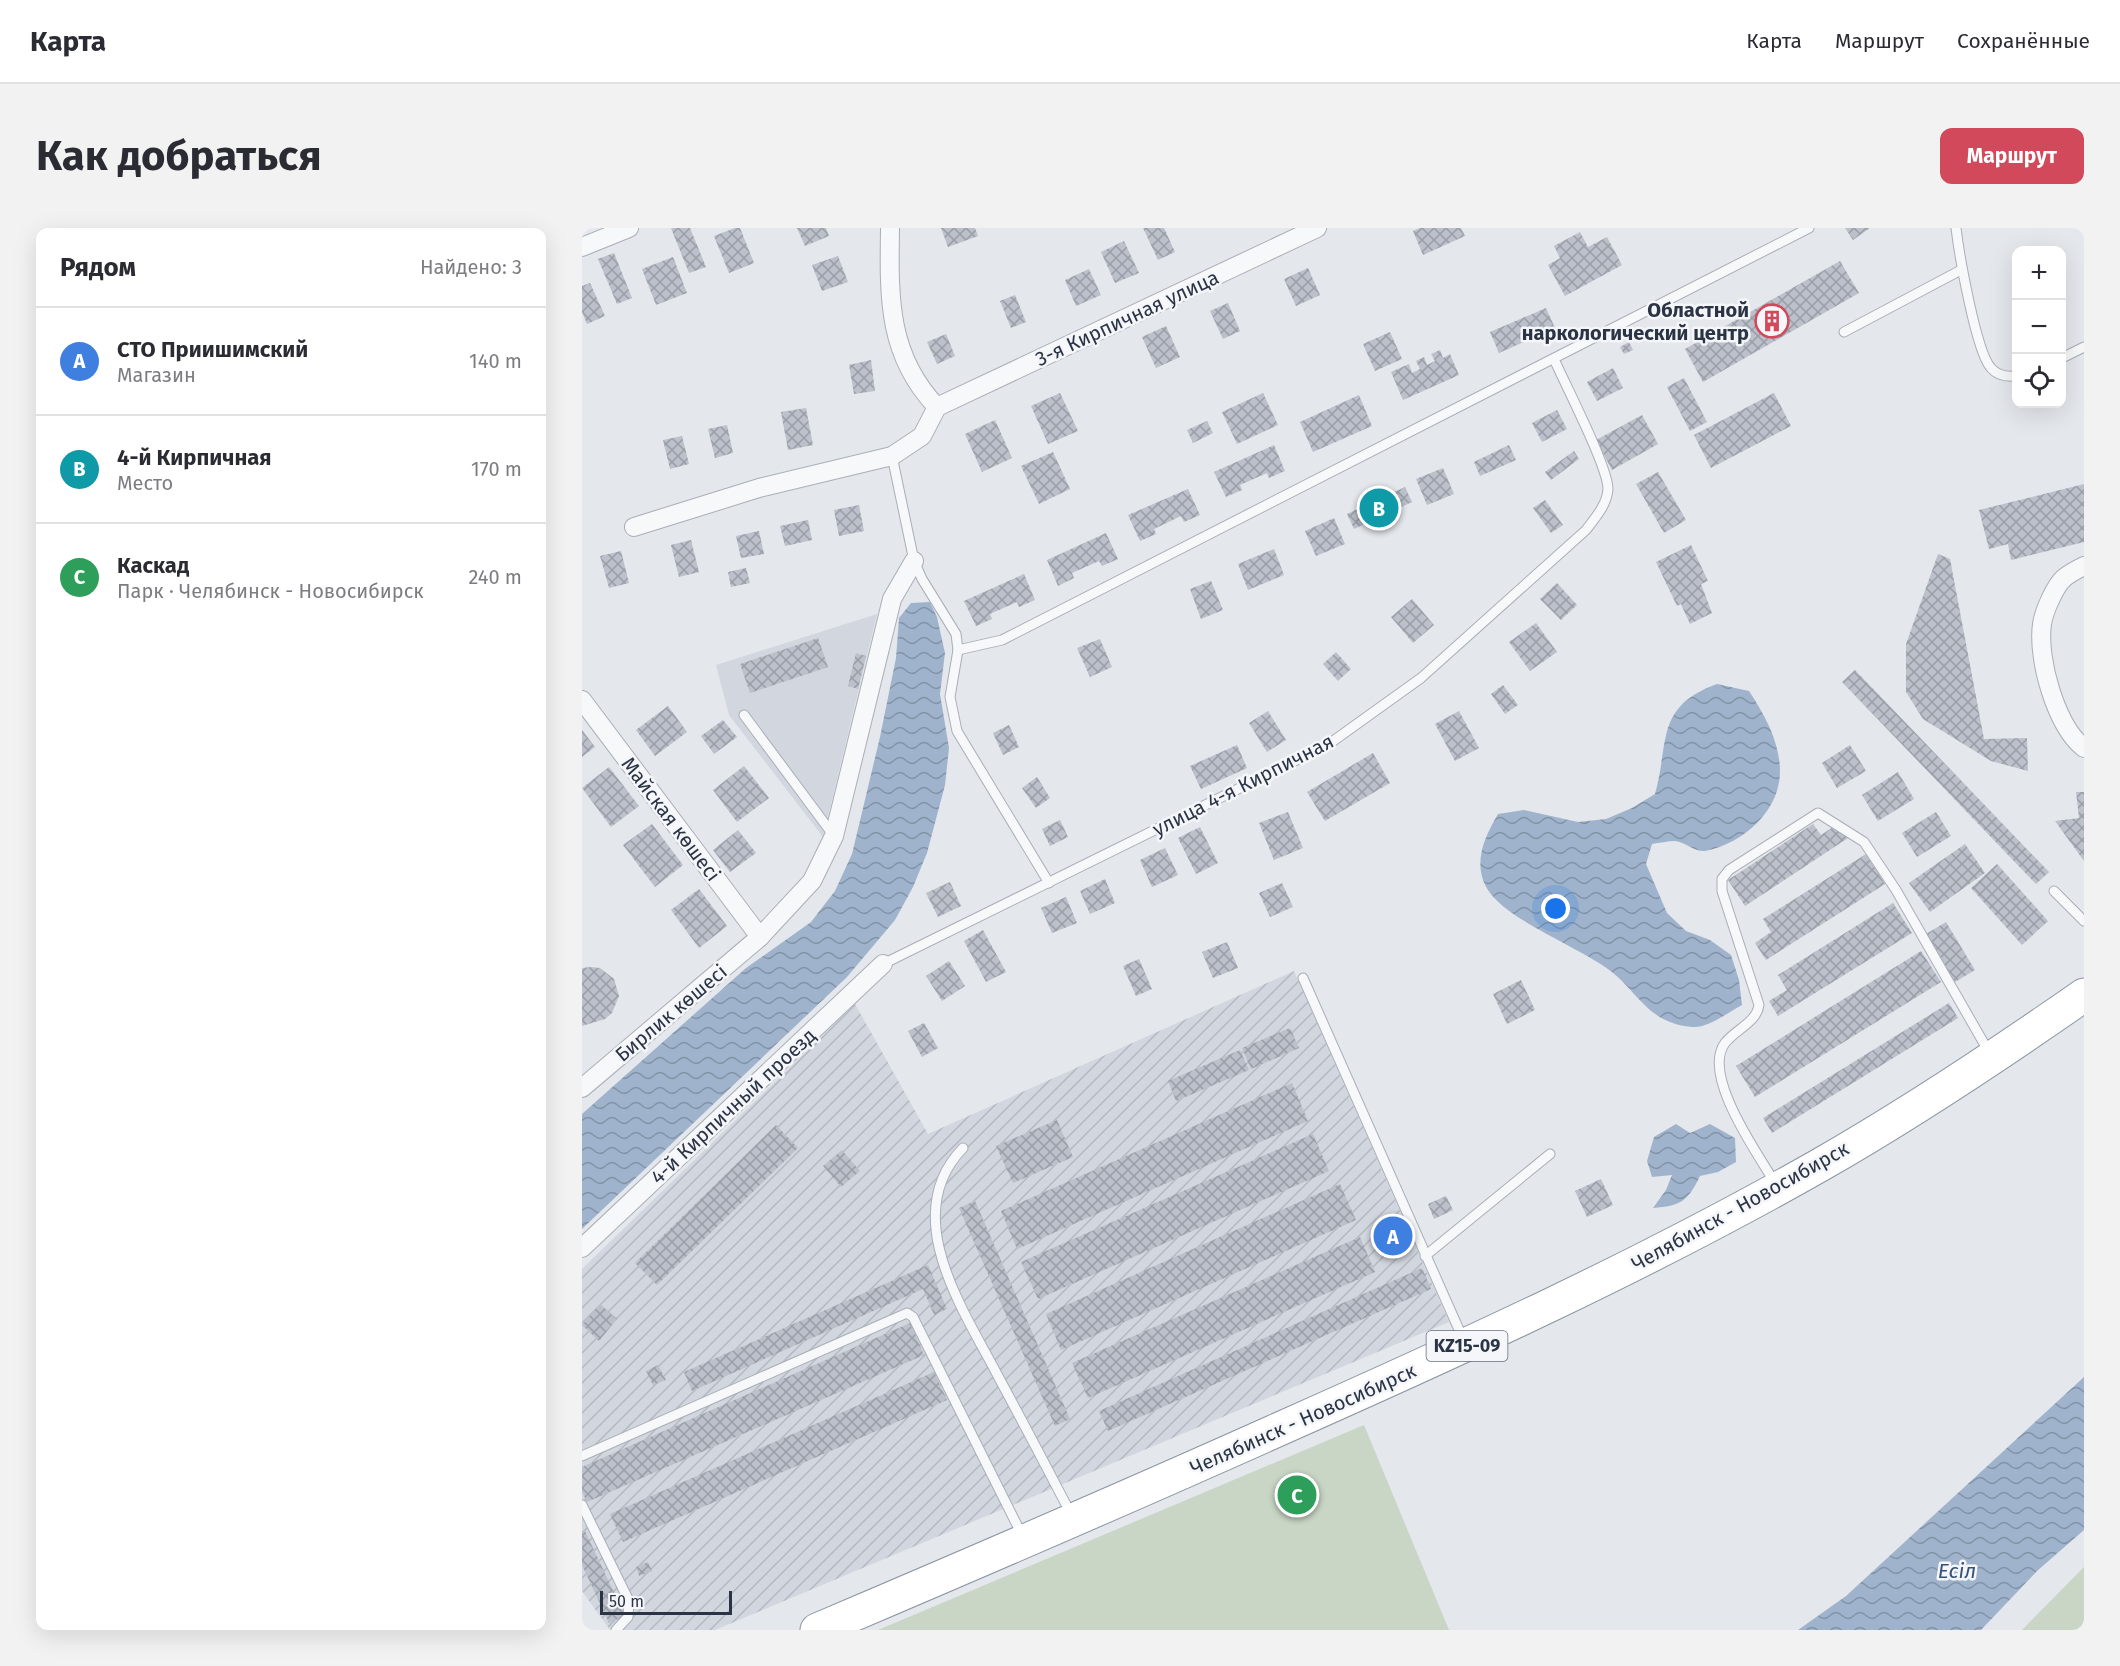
<!DOCTYPE html>
<html lang="ru">
<head>
<meta charset="utf-8">
<style>
	body { margin:0; font-family:"Fira Sans",sans-serif; background:#f2f2f3; color:#2b2b33 }
	.controls { position:absolute; right:18px; top:18px; display:grid; overflow:hidden; border-radius:12px; box-shadow:0 6px 24px #0002 }
	.controls button { width:54px; height:54px; display:grid; place-items:center; padding:0; border:0; border-bottom:2px solid #e1e1e2; background:#fff; color:#2b2b33; font:30px sans-serif }
	.scale { position:absolute; left:18px; bottom:15px; width:132px; box-sizing:border-box; padding-left:6px; border:3px solid #2b3445; border-top:0; font-size:16px; line-height:21px; white-space:nowrap; color:#2b3445; -webkit-text-stroke:4px #f4f6f9; paint-order:stroke }
	.you { position:absolute; left:974px; top:681px; width:21px; height:21px; margin:-15px; border:4px solid #fff; border-radius:50%; background:#1a73e8; box-shadow:0 0 0 9px #1a73e833 }
	.badge { display:grid; place-items:center; width:39px; height:39px; border-radius:50%; background:#d1495b; color:#fff; font-size:20px; font-weight:700 }
	.pin { position:absolute; translate:-50% -50%; border:3px solid #fff; box-shadow:0 2px 6px #0006 }
	.list { margin:0; padding:0; list-style:none }
	h2 { display:flex; justify-content:space-between; align-items:center; height:78px; margin:0; padding:0 24px; font-size:26px }
	h2 small { font-size:20px; font-weight:400; color:#7c7c81 }
	.list li { display:grid; grid-template-columns:39px 1fr auto; gap:18px; align-items:center; box-sizing:border-box; height:108px; padding:0 24px; border-top:2px solid #e1e1e2 }
	.list b { display:block; font-size:22px; white-space:nowrap }
	.list p { margin:0; font-size:20px; white-space:nowrap; color:#7c7c81 }
	.list em { font-size:20px; font-style:normal; color:#7c7c81 }
	.icon { flex:none; width:33px; height:33px; fill:none; stroke:currentColor; stroke-width:2; stroke-linecap:round; stroke-linejoin:round }
	.map { position:relative; flex:none; width:1502px; height:1402px; overflow:hidden; border-radius:12px }
	header { display:flex; align-items:center; gap:36px; box-sizing:border-box; height:84px; padding:0 30px; background:#fff; border-bottom:2px solid #e1e1e2 }
	header strong { font-size:28px }
	nav { display:flex; gap:33px; margin-inline-start:auto; font-size:21px }
	.intro { display:flex; align-items:center; justify-content:space-between; box-sizing:border-box; height:144px; padding:0 36px }
	h1 { margin:0; font-size:42px }
	.button { padding:15px 27px; border-radius:12px; background:#d1495b; color:#fff; font-size:21px; font-weight:700 }
	main { display:flex; gap:36px; padding:0 36px }
	aside { flex:1; background:#fff; border-radius:12px; box-shadow:0 6px 24px #0002 }
	.map>svg:first-child { display:block }
	.built { fill:#d2d6de }
	.industrial { fill:url(#industrial-furrows) }
	.green { fill:#c9d6c5 }
	.water { fill:url(#water-waves) }
	.building { fill:url(#building-cross-hatch) }
	.lines { fill:none; stroke-linecap:round; stroke-linejoin:round }
	.lane-casing { stroke:#a9aeb7; stroke-width:11 }
	.street-casing { stroke:#a9aeb7; stroke-width:20 }
	.highway-casing { stroke:#8b94a3; stroke-width:35 }
	.lane { stroke:#f7f8fa; stroke-width:9 }
	.street { stroke:#f7f8fa; stroke-width:18 }
	.highway { stroke:#fff; stroke-width:33 }
	.labels { text-anchor:middle; stroke-width:5; stroke-linejoin:round; paint-order:stroke }
	.shield { fill:#f4f6f9; stroke:#676e7b; stroke-width:1.5 }
	.shield-label { font-size:18px; font-weight:bold; fill:#2b3445 }
	.poi-label { font-size:20px; font-weight:bold; fill:#2b3445; stroke:#f4f6f9; text-anchor:end }
	.street-label { font-size:20px; fill:#2b3445; stroke:#f4f6f9 }
	.water-label { font-size:21px; font-style:italic; fill:#34527a; stroke:#f4f6f9 }
</style>
</head>
<body>
<header>
<strong>Карта</strong>
<nav><a>Карта</a><a>Маршрут</a><a>Сохранённые</a></nav>
</header>
<div class="intro"><h1>Как добраться</h1><a class="button">Маршрут</a></div>
<main>
<aside>
<h2>Рядом<small>Найдено: 3</small></h2>
<ul class="list">
<li><span class="badge" style="background:#3f7fe0">A</span><div><b>СТО Приишимский</b><p>Магазин</p></div><em>140 m</em></li>
<li><span class="badge" style="background:#0f9aa8">B</span><div><b>4-й Кирпичная</b><p>Место</p></div><em>170 m</em></li>
<li><span class="badge" style="background:#2e9e5b">C</span><div><b>Каскад</b><p>Парк · Челябинск - Новосибирск</p></div><em>240 m</em></li>
</ul>
</aside>
<div class="map">
<svg width="1502" height="1402" viewBox="0 0 1502 1402">
	<defs>
		<pattern id="industrial-furrows" width="10" height="10" patternUnits="userSpaceOnUse" patternTransform="scale(1.5)"><rect width="10" height="10" fill="#d2d6de"/><path d="M-1 1l2-2M0 10L10 0M9 11l2-2" fill="none" stroke="#b4b8c0"/></pattern>
		<pattern id="water-waves" width="16" height="10" patternUnits="userSpaceOnUse" patternTransform="scale(1.5)"><rect width="16" height="10" fill="#9fb4cc"/><path d="M0 5q4-4 8 0t8 0" fill="none" stroke="#8293a7"/></pattern>
		<pattern id="building-cross-hatch" width="8" height="8" patternUnits="userSpaceOnUse" patternTransform="scale(1.5)"><rect width="8" height="8" fill="#bbc0ca"/><path d="M0 0l8 8M0 8l8-8" fill="none" stroke="#989da6"/></pattern>
	</defs>
	<rect width="100%" height="100%" fill="#e4e7ec"/>
	<path class="built" d="M295 386 241 609 147 487 134 437Z"/>
	<path class="industrial" d="M712 743 867 1094 133 1402H28L0 1363V1041L273 776 346 906Z"/>
	<g class="green">
		<path d="M782 1197 867 1402H296Z"/>
		<path d="M1502 1339V1402H1440Z"/>
	</g>
	<g class="water">
		<path d="M348 374 355 389 363 425 358 466 367 520 363 557 345 625 331 659 313 692 265 749 0 1001V886L164 740 229 694 253 663 270 626 298 509 314 430 317 390 329 375Z"/>
		<path d="M1135 456 1167 463C1195 505 1216 554 1175 595 1161 609 1143 619 1123 623 1113 624 1103 614 1093 613 1086 613 1077 615 1070 616L1064 636 1085 685 1104 703 1128 712 1149 727 1157 752 1160 777C1147 784 1126 800 1111 799 1064 796 1055 760 1023 739 994 719 923 690 906 662 890 636 902 610 916 586L942 582 996 594 1024 591 1050 580 1073 566C1088 512 1073 479 1135 456Z"/>
		<path d="M1094 896 1108 905 1128 896 1153 910 1154 934 1136 944 1118 948C1106 973 1099 978 1071 980L1084 962 1090 947 1070 949 1065 933 1072 909Z"/>
		<path d="M1502 1149V1302L1455 1343 1399 1402H1216L1264 1368Z"/>
	</g>
	<g class="building">
		<path d="M89 0H108L124 39 107 45Z"/>
		<path d="M153 0H158L172 35 147 45 132 8Z"/>
		<path d="M215 0H244L247 8 223 18Z"/>
		<path d="M359 0H393L396 8 366 19Z"/>
		<path d="M561 0H582L593 24 576 32Z"/>
		<path d="M838 0H879L883 8 841 27 831 3Z"/>
		<path d="M1263 0H1288L1271 12Z"/>
		<path d="M998 4 1006 19 1025 9 1040 37 983 68 966 37 978 30 972 18Z"/>
		<path d="M542 13 557 45 533 55 519 24Z"/>
		<path d="M32 25 50 70 35 76 16 31Z"/>
		<path d="M256 28 266 54 240 63 230 37Z"/>
		<path d="M91 29 105 65 74 77 60 41Z"/>
		<path d="M1258 33 1277 65 1121 154 1103 121Z"/>
		<path d="M726 40 738 67 714 78 702 51Z"/>
		<path d="M507 41 519 67 494 78 483 52Z"/>
		<path d="M8 55 23 88 5 96 0 84V58Z"/>
		<path d="M433 67 444 94 429 100 418 73Z"/>
		<path d="M646 75 658 103 641 111 628 83Z"/>
		<path d="M964 80 973 100 917 125 908 104Z"/>
		<path d="M584 98 598 129 574 140 560 109Z"/>
		<path d="M808 104 820 131 793 143 781 116Z"/>
		<path d="M364 106 373 128 355 136 345 114Z"/>
		<path d="M1047 114 1051 122 1042 126 1038 119Z"/>
		<path d="M858 122 861 130 868 126 877 147 821 172 809 144 827 136 830 145 838 141 834 133 842 129 845 137 853 133 849 126Z"/>
		<path d="M289 132 293 163 272 166 267 137Z"/>
		<path d="M1031 140 1041 160 1015 173 1005 154Z"/>
		<path d="M1102 150 1125 194 1108 203 1085 159Z"/>
		<path d="M478 165 496 203 466 216 449 178Z"/>
		<path d="M681 165 696 197 655 216 640 184Z"/>
		<path d="M1192 165 1209 198 1129 240 1112 207Z"/>
		<path d="M777 167 790 198 731 224 718 194Z"/>
		<path d="M224 180 231 217 206 222 199 184Z"/>
		<path d="M975 182 985 201 960 214 950 195Z"/>
		<path d="M1060 187 1076 216 1030 242 1014 212Z"/>
		<path d="M413 192 430 230 400 244 383 206Z"/>
		<path d="M625 193 631 205 611 215 605 202Z"/>
		<path d="M145 197 151 225 133 230 126 201Z"/>
		<path d="M100 208 107 236 88 241 81 212Z"/>
		<path d="M692 217 703 243 687 250 685 245 658 257 660 262 644 269 632 244Z"/>
		<path d="M927 217 934 232 898 248 892 234Z"/>
		<path d="M992 223 997 231 969 252 963 244Z"/>
		<path d="M471 224 488 261 457 276 439 238Z"/>
		<path d="M861 240 872 266 845 277 834 251Z"/>
		<path d="M1076 244 1104 292 1082 305 1054 256Z"/>
		<path d="M1502 256V314L1429 332 1426 316 1407 321 1397 282Z"/>
		<path d="M823 259 830 274 772 301 765 286Z"/>
		<path d="M606 261 618 287 602 294 599 288 572 301 574 306 558 313 546 287Z"/>
		<path d="M963 272 981 297 969 305 951 280Z"/>
		<path d="M277 277 282 303 257 308 252 282Z"/>
		<path d="M752 290 763 316 734 328 723 303Z"/>
		<path d="M226 292 230 312 203 318 198 298Z"/>
		<path d="M177 303 182 326 159 330 154 308Z"/>
		<path d="M524 305 536 331 520 338 517 333 490 345 492 350 476 358 465 332Z"/>
		<path d="M109 312 117 344 97 349 89 317Z"/>
		<path d="M1109 317 1126 353 1119 356 1130 385 1108 396 1099 376 1095 378 1074 334Z"/>
		<path d="M692 321 702 347 666 362 656 336Z"/>
		<path d="M39 323 47 355 27 360 18 328Z"/>
		<path d="M1356 326 1368 331 1402 511 1445 510 1446 543 1409 533 1341 491 1324 464V416Z"/>
		<path d="M164 340 168 355 149 359 146 344Z"/>
		<path d="M442 346 453 372 437 379 435 374 408 386 410 391 394 398 382 373Z"/>
		<path d="M629 353 641 382 619 391 608 361Z"/>
		<path d="M975 355 995 377 979 392 958 371Z"/>
		<path d="M830 371 852 397 831 415 809 389Z"/>
		<path d="M954 395 975 424 948 443 927 414Z"/>
		<path d="M236 410 246 439 168 465 158 436Z"/>
		<path d="M518 411 530 439 508 449 495 420Z"/>
		<path d="M754 424 769 441 756 453 741 436Z"/>
		<path d="M274 425 284 428 276 461 266 458Z"/>
		<path d="M1273 442 1467 644 1454 656 1260 454Z"/>
		<path d="M921 457 936 477 923 486 909 466Z"/>
		<path d="M86 478 105 504 73 528 54 502Z"/>
		<path d="M686 483 704 512 685 524 667 495Z"/>
		<path d="M877 483 897 520 873 533 853 496Z"/>
		<path d="M141 492 155 509 132 526 119 508Z"/>
		<path d="M427 497 437 519 421 527 411 505Z"/>
		<path d="M0 502 13 519 0 529Z"/>
		<path d="M655 517 665 540 619 561 608 538Z"/>
		<path d="M1268 517 1284 543 1255 560 1240 535Z"/>
		<path d="M791 525 808 555 743 593 725 564Z"/>
		<path d="M162 538 187 570 155 594 131 562Z"/>
		<path d="M27 539 57 578 29 599 0 560Z"/>
		<path d="M1316 544 1332 571 1296 593 1280 567Z"/>
		<path d="M455 549 468 570 454 580 440 560Z"/>
		<path d="M1494 564H1502V633L1473 593 1497 590Z"/>
		<path d="M706 584 721 620 692 632 677 595Z"/>
		<path d="M1354 584 1369 608 1335 629 1320 605Z"/>
		<path d="M478 592 486 609 468 618 460 601Z"/>
		<path d="M70 596 101 637 73 659 41 617Z"/>
		<path d="M1231 596 1239 607 1251 599 1266 610 1163 678 1146 652Z"/>
		<path d="M618 599 636 635 614 646 596 610Z"/>
		<path d="M156 602 174 625 148 644 131 622Z"/>
		<path d="M1383 616 1403 645 1348 684 1327 655Z"/>
		<path d="M583 620 596 647 570 659 558 632Z"/>
		<path d="M1284 626 1303 656 1184 732 1173 715 1189 704 1181 691Z"/>
		<path d="M1415 636 1466 693 1440 717 1389 660Z"/>
		<path d="M523 651 533 675 508 686 498 663Z"/>
		<path d="M368 654 379 678 356 689 344 665Z"/>
		<path d="M700 655 711 679 688 689 677 665Z"/>
		<path d="M117 661 145 698 117 720 89 682Z"/>
		<path d="M484 669 495 695 470 705 459 680Z"/>
		<path d="M1311 675 1330 705 1196 788 1187 773 1205 762 1196 747Z"/>
		<path d="M1364 694 1393 742 1373 754 1344 706Z"/>
		<path d="M401 702 424 744 404 754 382 713Z"/>
		<path d="M645 714 656 740 631 750 620 724Z"/>
		<path d="M1339 723 1359 754 1173 869 1154 838Z"/>
		<path d="M557 731 570 761 554 768 541 738Z"/>
		<path d="M367 733 383 758 360 773 344 748Z"/>
		<path d="M9 739 18 740 32 751 37 768 30 785 23 791 0 798V740Z"/>
		<path d="M939 752 953 782 925 796 911 766Z"/>
		<path d="M1367 775 1376 790 1190 905 1181 890Z"/>
		<path d="M342 795 356 820 340 829 326 803Z"/>
		<path d="M708 800 717 820 669 841 660 820Z"/>
		<path d="M658 822 667 842 594 873 586 853Z"/>
		<path d="M710 855 726 893 435 1021 419 983Z"/>
		<path d="M475 892 491 929 431 955 414 918Z"/>
		<path d="M194 897 216 920 75 1057 53 1035Z"/>
		<path d="M731 906 747 943 456 1071 439 1034Z"/>
		<path d="M260 922 278 943 259 959 241 938Z"/>
		<path d="M1019 951 1031 977 1005 989 993 963Z"/>
		<path d="M758 956 774 992 479 1122 464 1086Z"/>
		<path d="M864 968 871 982 852 991 846 976Z"/>
		<path d="M393 973 488 1191 473 1198 377 980Z"/>
		<path d="M778 1009 793 1044 506 1170 490 1135Z"/>
		<path d="M346 1037 365 1081 352 1087 341 1061 110 1163 102 1144Z"/>
		<path d="M840 1040 849 1061 526 1203 517 1183Z"/>
		<path d="M18 1076 35 1091 17 1113 0 1097Z"/>
		<path d="M328 1095 342 1127 5 1274 0 1264V1239Z"/>
		<path d="M76 1137 84 1152 71 1157 64 1143Z"/>
		<path d="M352 1144 365 1172 41 1314 28 1286Z"/>
		<path d="M3 1303 43 1388 27 1395 0 1337V1305Z"/>
		<path d="M66 1334 70 1343 57 1348 54 1339Z"/>
	</g>
	<g class="lines">
		<defs>
			<g id="lane">
				<path d="M1374 0C1377 25 1394 124 1409 140 1415 147 1425 149 1434 148"/>
				<path d="M1262 104 1379 42"/>
				<path d="M1480 130 1502 119"/>
				<path d="M310 228 332 333 340 351 374 406 376 422 368 469 375 503 467 655"/>
				<path d="M376 422 420 412 1227 0"/>
				<path d="M162 487 252 608"/>
				<path d="M1472 663 1502 693"/>
				<path d="M301 736 747 516 839 450 1004 302C1013 290 1025 277 1026 261 1026 239 983 156 972 131"/>
				<path d="M721 750 882 1113"/>
				<path d="M381 920C315 988 383 1084 417 1150 442 1196 466 1242 490 1288"/>
				<path d="M1193 955C1176 926 1119 847 1143 815 1153 802 1175 794 1177 777L1140 663V651L1147 642 1236 585 1282 614 1314 662 1408 826"/>
				<path d="M843 1028 968 926"/>
				<path d="M0 1228 325 1085 331 1089 441 1309"/>
				<path d="M0 1277 47 1373 46 1389 34 1402"/>
			</g>
			<g id="street">
				<path d="M308 0C307 68 305 127 355 179"/>
				<path d="M0 19 47 0"/>
				<path d="M52 299 177 260 310 228 340 208 355 179 735 0"/>
				<path d="M1502 338C1496 341 1488 345 1482 350 1473 358 1462 383 1460 396 1455 431 1474 498 1502 520"/>
				<path d="M0 472 178 709"/>
				<path d="M0 860 178 709 230 653 252 608 310 371 332 333"/>
				<path d="M0 1020 301 736"/>
			</g>
			<path id="highway" d="M235 1402C388 1337 541 1271 693 1203 878 1121 1062 1037 1238 937 1329 885 1416 827 1502 767"/>
		</defs>
		<use href="#lane" class="lane-casing"/>
		<use href="#street" class="street-casing"/>
		<use href="#highway" class="highway-casing"/>
		<use href="#lane" class="lane"/>
		<use href="#street" class="street"/>
		<use href="#highway" class="highway"/>
	</g>
	<defs>
		<symbol id="building-ring" viewBox="-11 -11 22 22"><circle r="9.5" fill="#f4f6f9" stroke="#d1495b" stroke-width="1.5"/><path d="M-4-6H4V6H1V3H-1V6H-4ZM-2.5-4.3h1.7v1.8h-1.7ZM.8-4.3h1.7v1.8H.8ZM-2.5-1h1.7V.8h-1.7ZM.8-1h1.7V.8H.8Z" fill="#d1495b"/></symbol>
	</defs>
	<g fill-rule="evenodd">
		<use href="#building-ring" x="1171" y="74" width="38" height="38"/>
	</g>
	<g class="labels">
		<rect class="shield" x="844.5" y="1103" width="81" height="30" rx="4.5"/>
		<g class="shield-label">
			<text x="885" y="1124">KZ15-09</text>
		</g>
		<g class="poi-label">
			<text x="1167" y="89">Областной<tspan x="1167" dy="23">наркологический центр</tspan></text>
		</g>
		<g class="street-label">
			<text transform="translate(545 90) rotate(-25)" y="7">3-я Кирпичная улица</text>
			<text transform="translate(661 557) rotate(-27)" y="7">улица 4-я Кирпичная</text>
			<text transform="translate(89 591) rotate(53)" y="7">Майская көшесі</text>
			<text transform="translate(89 785) rotate(-40)" y="7">Бирлик көшесі</text>
			<text transform="translate(151 878) rotate(-43)" y="7">4-й Кирпичный проезд</text>
			<text transform="translate(1158 978) rotate(-29)" y="7">Челябинск - Новосибирск</text>
			<text transform="translate(721 1191) rotate(-24)" y="7">Челябинск - Новосибирск</text>
		</g>
		<g class="water-label">
			<text x="1375" y="1350">Есіл</text>
		</g>
	</g>
</svg>
<div class="controls">
<button>+</button>
<button>−</button>
<button><svg class="icon" aria-label="locate" viewBox="0 0 24 24"><circle cx="12" cy="12" r="6"/><path d="M12 2v4M12 18v4M2 12h4M18 12h4"/></svg></button>
</div>
<div class="scale">50 m</div>
<div class="you"></div>
<div class="pin badge" style="left:811px;top:1008px;background:#3f7fe0">A</div>
<div class="pin badge" style="left:797px;top:280px;background:#0f9aa8">B</div>
<div class="pin badge" style="left:715px;top:1267px;background:#2e9e5b">C</div>
</div>
</main>
</body>
</html>
